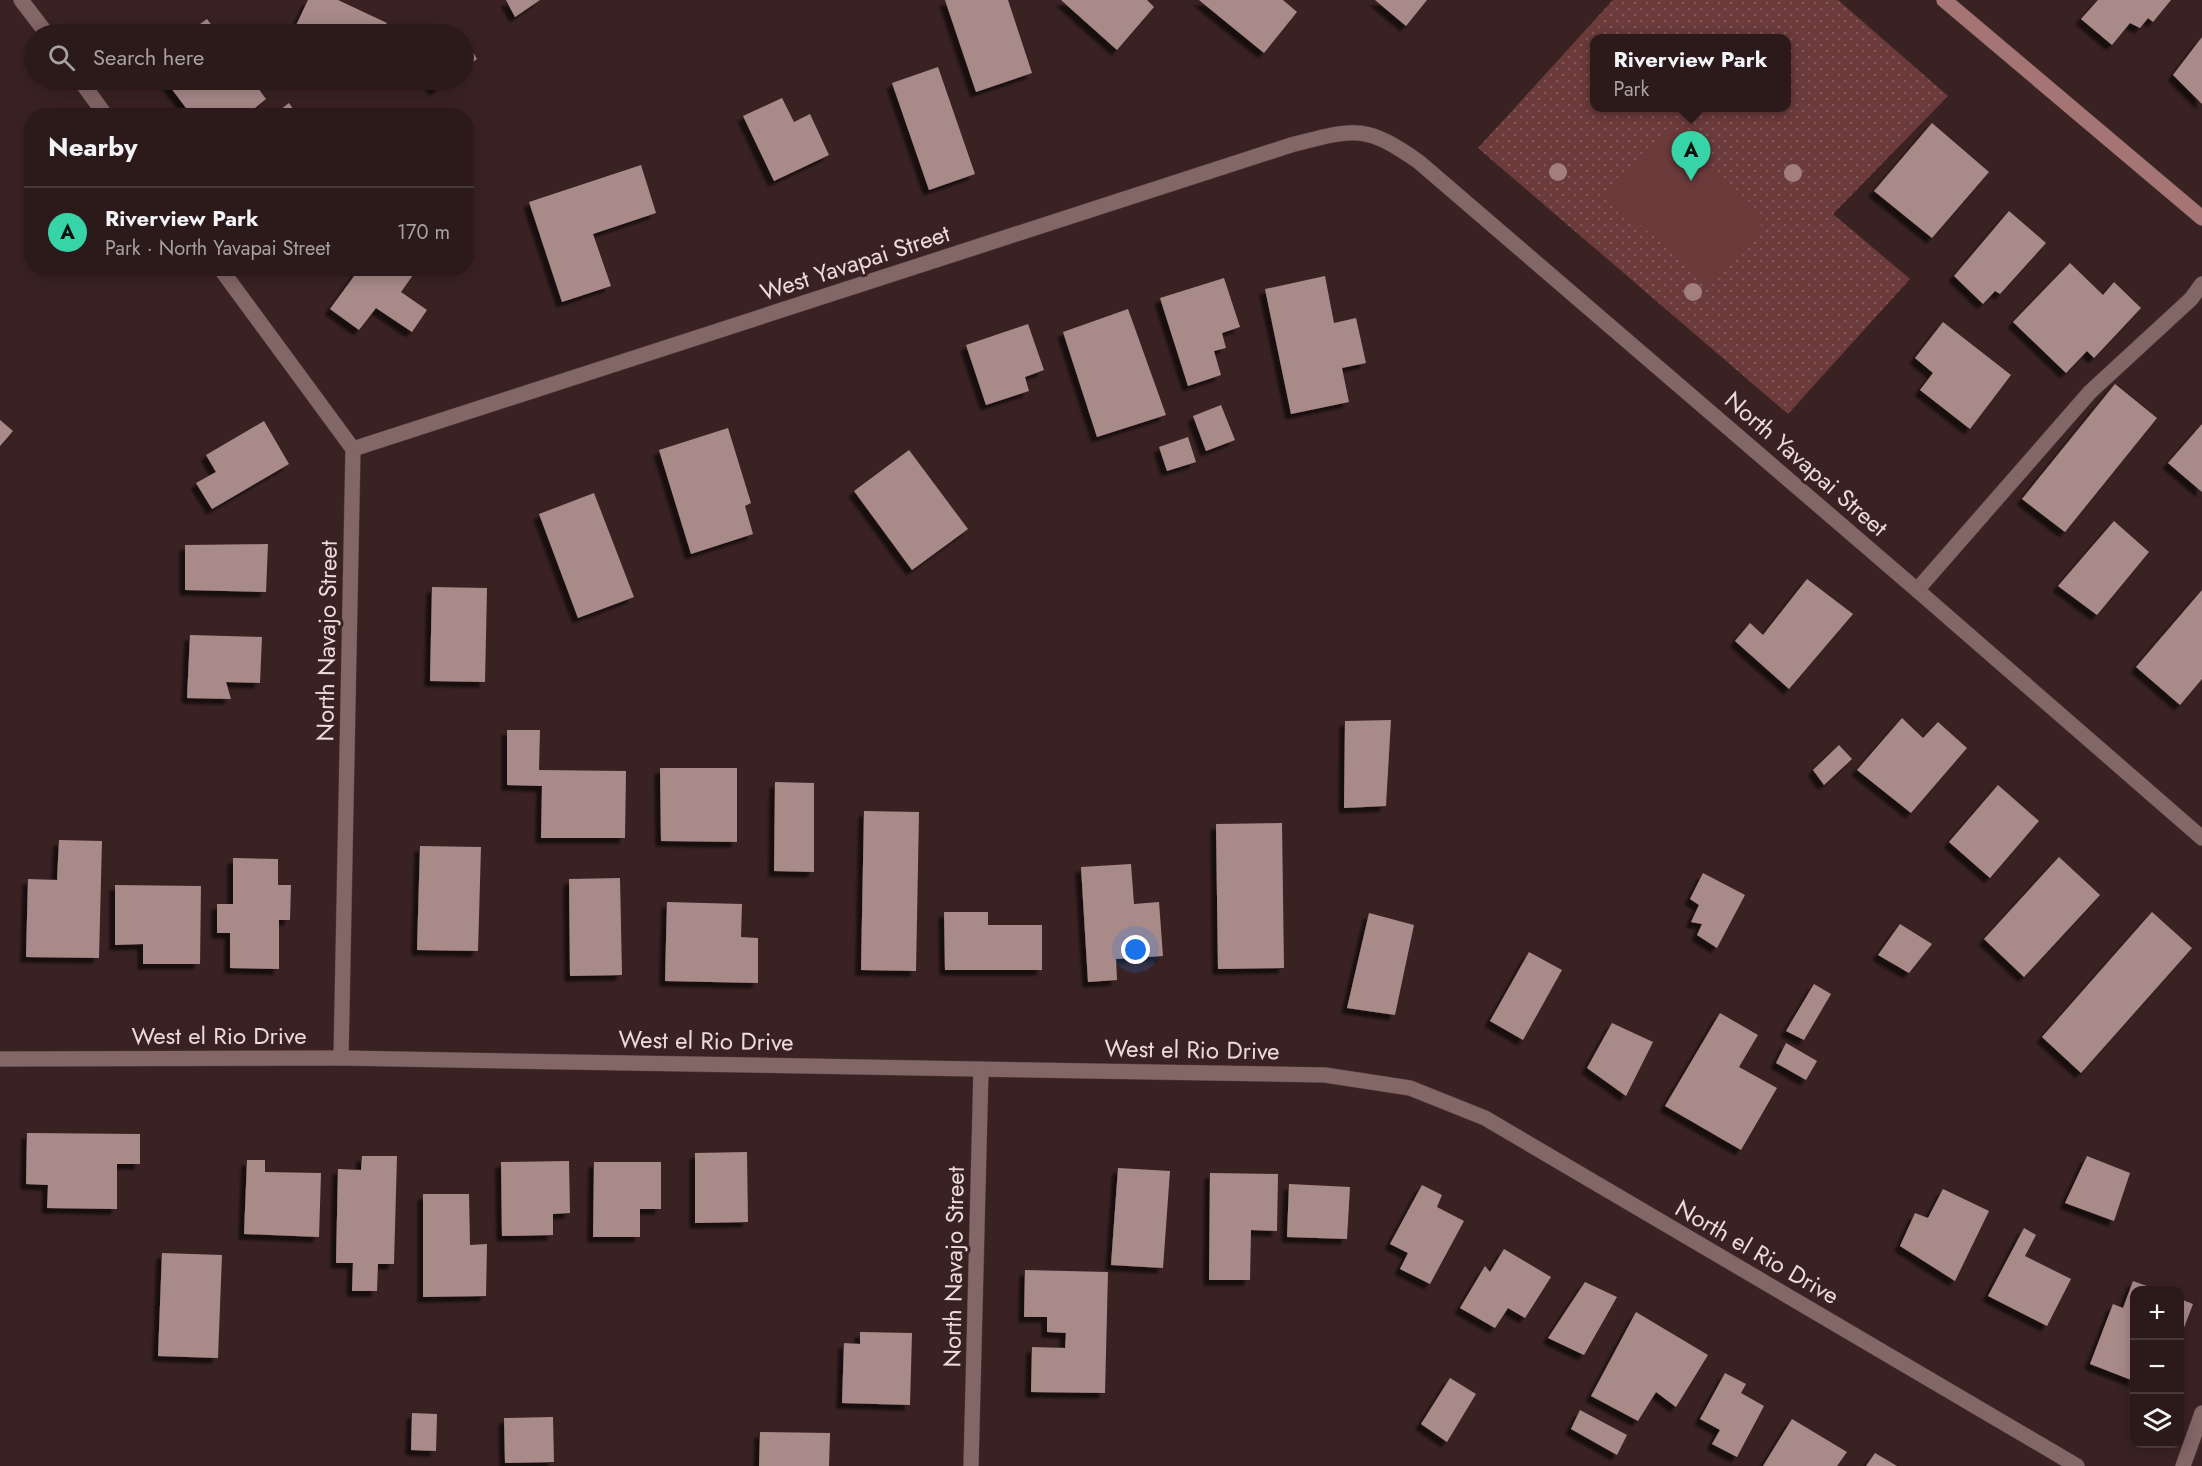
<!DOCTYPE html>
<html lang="en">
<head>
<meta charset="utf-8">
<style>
	body { margin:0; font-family:Jost,sans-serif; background:#382727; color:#f1f3f6 }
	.controls { position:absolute; right:18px; bottom:18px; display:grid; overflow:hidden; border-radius:12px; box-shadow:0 3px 15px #0003 }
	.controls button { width:54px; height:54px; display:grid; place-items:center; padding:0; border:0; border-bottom:2px solid #483839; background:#2c1a1a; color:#f1f3f6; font:30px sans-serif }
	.you { position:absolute; left:1136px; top:950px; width:21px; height:21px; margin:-15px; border:4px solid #fff; border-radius:50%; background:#1a73e8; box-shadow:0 0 0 9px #1a73e833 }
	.badge { display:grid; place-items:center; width:39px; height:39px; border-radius:50%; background:#36d4a7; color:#111; font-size:20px; font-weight:700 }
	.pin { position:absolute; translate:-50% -50px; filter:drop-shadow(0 2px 3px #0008) }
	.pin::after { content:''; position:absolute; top:32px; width:21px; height:18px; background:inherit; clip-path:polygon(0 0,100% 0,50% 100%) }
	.popup { position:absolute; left:1590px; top:34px; width:201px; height:78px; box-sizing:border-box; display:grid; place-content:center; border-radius:12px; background:#2c1a1a; filter:drop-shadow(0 2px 4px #0005); font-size:20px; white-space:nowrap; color:#a6a1a2 }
	.popup b { font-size:22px; color:#f1f3f6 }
	.popup::after { content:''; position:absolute; left:50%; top:100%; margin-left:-12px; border:12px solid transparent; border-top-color:#2c1a1a }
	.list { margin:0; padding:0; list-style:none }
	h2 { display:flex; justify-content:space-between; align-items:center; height:78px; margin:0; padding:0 24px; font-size:26px }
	h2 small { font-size:20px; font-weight:400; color:#a6a1a2 }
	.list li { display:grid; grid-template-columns:39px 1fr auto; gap:18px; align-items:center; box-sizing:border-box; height:90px; padding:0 24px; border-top:2px solid #483839 }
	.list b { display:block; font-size:22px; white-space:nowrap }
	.list p { margin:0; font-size:20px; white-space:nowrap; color:#a6a1a2 }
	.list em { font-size:20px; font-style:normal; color:#a6a1a2 }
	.icon { flex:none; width:33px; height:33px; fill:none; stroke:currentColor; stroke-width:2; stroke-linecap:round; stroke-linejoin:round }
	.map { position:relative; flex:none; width:2202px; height:1466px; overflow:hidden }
	.search { position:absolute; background:#2c1a1a; box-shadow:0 3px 15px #0003; left:24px; top:24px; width:450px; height:66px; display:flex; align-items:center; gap:15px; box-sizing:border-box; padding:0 21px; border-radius:33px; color:#a6a1a2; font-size:22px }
	.panel { position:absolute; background:#2c1a1a; box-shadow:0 3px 15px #0003; left:24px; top:108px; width:450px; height:168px; border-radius:24px }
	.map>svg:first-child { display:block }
	.park { fill:url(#park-dots); fill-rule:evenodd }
	.pitch { fill:#6b3a3b }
	.building { fill:#a88a89; filter:url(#shadow) }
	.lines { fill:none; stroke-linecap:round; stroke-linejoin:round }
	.lane-casing { stroke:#513d3d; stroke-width:16 }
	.street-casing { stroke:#513d3d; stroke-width:16 }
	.secondary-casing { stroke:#513d3d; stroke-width:16 }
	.lane { stroke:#836666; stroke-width:15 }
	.street { stroke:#836666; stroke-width:15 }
	.secondary { stroke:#a57575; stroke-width:15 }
	.tree { fill:#a27f7e }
	.labels { text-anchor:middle; stroke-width:6; stroke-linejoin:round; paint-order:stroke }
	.street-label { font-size:24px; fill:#ebdbda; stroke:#3a2222 }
</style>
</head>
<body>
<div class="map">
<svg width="2202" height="1466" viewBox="0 0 2202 1466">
	<defs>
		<pattern id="park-dots" width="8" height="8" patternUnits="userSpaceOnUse" patternTransform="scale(1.5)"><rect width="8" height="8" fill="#6b3a3b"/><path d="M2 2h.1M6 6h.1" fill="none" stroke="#805657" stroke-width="1.8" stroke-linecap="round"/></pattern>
		<filter id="shadow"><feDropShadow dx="-5.5" dy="5.5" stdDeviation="1.5" flood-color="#0009"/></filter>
	</defs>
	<rect width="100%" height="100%" fill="#3a2222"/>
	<path class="park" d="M1613 0H1838L1948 96 1833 214 1910 279 1788 414 1478 148ZM1595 39H1787V108H1595Z"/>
	<path class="pitch" d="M1670 126 1766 219 1711 286 1607 196Z"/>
	<g class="building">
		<path d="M308 0H338L387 23 381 34H292Z"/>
		<path d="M506 0H540L515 17Z"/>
		<path d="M945 0H1008L1032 73 976 92Z"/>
		<path d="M1061 0H1147L1154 7 1117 50Z"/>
		<path d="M1199 0H1283L1297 12 1264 53Z"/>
		<path d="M1375 0H1427L1406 26Z"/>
		<path d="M2098 0H2171L2153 22 2148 18 2140 28 2130 23 2112 45 2081 19Z"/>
		<path d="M207 19 218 34H186Z"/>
		<path d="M464 37 477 59 464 69Z"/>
		<path d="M2202 37V104L2173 75Z"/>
		<path d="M938 67 975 174 929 190 892 83Z"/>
		<path d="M165 80H252L266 99 245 116H192Z"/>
		<path d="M428 80H449L435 90Z"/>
		<path d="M782 98 794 122 810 114 829 155 774 181 743 116Z"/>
		<path d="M289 103 298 116H272Z"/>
		<path d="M1932 123 1989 172 1932 238 1874 191Z"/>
		<path d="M641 165 656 213 593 234 611 286 562 302 529 202Z"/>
		<path d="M2009 211 2046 243 2000 294 1995 291 1983 304 1954 276Z"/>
		<path d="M2070 263 2103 295 2114 282 2141 308 2094 358 2087 351 2066 373 2013 322Z"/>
		<path d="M360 268H418L401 292 427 310 412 332 376 308 359 330 330 309Z"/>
		<path d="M1325 276 1334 323 1356 318 1366 363 1342 368 1349 402 1291 414 1265 289Z"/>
		<path d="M1224 278 1240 327 1222 333 1226 348 1214 351 1221 375 1188 386 1160 298Z"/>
		<path d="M1128 309 1166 415 1097 437 1063 332Z"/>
		<path d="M1943 322 2011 375 1970 429 1920 390 1933 373 1915 358Z"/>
		<path d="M1028 324 1044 370 1025 377 1029 391 986 405 966 345Z"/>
		<path d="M2115 384 2157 418 2065 532 2022 499Z"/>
		<path d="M1221 405 1235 440 1206 451 1193 416Z"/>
		<path d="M0 420 13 431 0 446Z"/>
		<path d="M264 421 289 464 212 509 196 483 216 472 206 455Z"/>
		<path d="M2202 424V492L2168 463Z"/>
		<path d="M728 428 751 503 745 506 753 534 691 554 659 450Z"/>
		<path d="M1188 437 1196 462 1167 471 1159 447Z"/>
		<path d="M909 450 968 529 912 570 854 491Z"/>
		<path d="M594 493 634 597 578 618 539 514Z"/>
		<path d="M2114 521 2149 552 2097 615 2058 586Z"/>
		<path d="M268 544 266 592 185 590V545Z"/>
		<path d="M1807 579 1853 614 1789 689 1735 641 1750 623 1763 635Z"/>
		<path d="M432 587 487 588 485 682 430 681Z"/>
		<path d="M2202 590V679L2180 705 2136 667Z"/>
		<path d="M190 635 262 637 260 683 226 682 231 699 187 698Z"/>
		<path d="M1902 718 1923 738 1938 722 1967 748 1911 813 1857 770Z"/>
		<path d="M1391 720 1386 806 1344 808 1345 721Z"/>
		<path d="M507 730H540L539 770 626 771 625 838H541L542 786 507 785Z"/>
		<path d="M1839 745 1852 759 1824 785 1813 770Z"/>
		<path d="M660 768H737V842L661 841Z"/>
		<path d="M775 782 814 783V872L774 871Z"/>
		<path d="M1998 785 2039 821 1990 878 1949 842Z"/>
		<path d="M864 811 919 812 916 971 861 970Z"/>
		<path d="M1282 823 1284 968 1218 969 1216 824Z"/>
		<path d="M59 840 102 841 99 958 26 957 28 879 57 880Z"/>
		<path d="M420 846 481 847 478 951 417 950Z"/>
		<path d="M2059 857 2100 895 2024 977 1984 939Z"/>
		<path d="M233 858 278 859V885H291L290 920H279V969L230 968V933H217V904H233Z"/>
		<path d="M1131 864 1134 904 1159 902 1163 956 1116 959 1117 980 1088 982 1081 867Z"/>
		<path d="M1703 873 1745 895 1717 948 1697 935 1702 924 1691 922 1699 905 1690 899Z"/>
		<path d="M620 878 622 975 570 976 569 879Z"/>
		<path d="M115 885 201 886 200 964H143V944L115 945Z"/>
		<path d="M667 902 742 904 741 937 758 938V983L665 981Z"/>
		<path d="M944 912H988V925H1042V970H945Z"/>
		<path d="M2152 912 2192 948 2081 1073 2042 1037Z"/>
		<path d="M1369 913 1414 925 1395 1015 1347 1008Z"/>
		<path d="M1900 924 1932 944 1909 973 1878 955Z"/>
		<path d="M1529 952 1562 970 1523 1040 1490 1021Z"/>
		<path d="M1814 984 1831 994 1804 1040 1786 1031Z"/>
		<path d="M1720 1013 1758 1035 1739 1067 1777 1088 1741 1150 1665 1106Z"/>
		<path d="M1612 1023 1653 1042 1626 1096 1587 1068Z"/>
		<path d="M1786 1043 1817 1061 1806 1080 1776 1063Z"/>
		<path d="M27 1133 140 1134V1164H117V1209L47 1208 48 1185 26 1184Z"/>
		<path d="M747 1152 748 1222 695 1223V1153Z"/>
		<path d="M362 1156H397L394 1264H378L377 1291H352L353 1263H336L338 1169 361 1170Z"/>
		<path d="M2087 1156 2130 1173 2114 1221 2065 1203Z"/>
		<path d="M247 1160H265V1172L321 1173 319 1237 244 1234Z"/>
		<path d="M569 1161 570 1213 553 1214V1235L502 1236 501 1162Z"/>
		<path d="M594 1162H661V1209H640V1237H593Z"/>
		<path d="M1118 1168 1170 1171 1163 1268 1111 1265Z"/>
		<path d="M1210 1173 1278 1174 1277 1231 1251 1230 1250 1280H1209Z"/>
		<path d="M1289 1184 1350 1187 1347 1239 1287 1237Z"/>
		<path d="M1422 1185 1442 1195 1437 1207 1464 1221 1430 1284 1400 1269 1408 1253 1390 1244Z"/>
		<path d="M1943 1189 1989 1211 1955 1281 1900 1246 1915 1213 1928 1218Z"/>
		<path d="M423 1194H469L470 1245 487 1244 486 1296 423 1297Z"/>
		<path d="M2024 1228 2036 1235 2025 1256 2071 1279 2047 1326 1988 1296Z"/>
		<path d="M1504 1249 1551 1277 1525 1318 1508 1308 1495 1328 1460 1308 1485 1266 1490 1272Z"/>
		<path d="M162 1253 222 1255 218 1358 158 1356Z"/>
		<path d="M1025 1270 1108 1272 1105 1393 1031 1392 1032 1347 1065 1348 1066 1333 1047 1332V1317H1024Z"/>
		<path d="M2133 1281 2158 1290H2134V1381L2090 1364 2113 1304 2123 1308Z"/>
		<path d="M1585 1282 1617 1297 1584 1355 1548 1338Z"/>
		<path d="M2180 1299 2193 1304 2180 1338Z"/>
		<path d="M1636 1312 1708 1355 1676 1407 1656 1392 1638 1421 1591 1396Z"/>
		<path d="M860 1332 912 1333 910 1405 842 1403 844 1343 860 1344Z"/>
		<path d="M1725 1373 1746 1384 1741 1393 1764 1406 1737 1457 1712 1444 1720 1430 1700 1419Z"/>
		<path d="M1450 1378 1476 1394 1447 1442 1421 1424Z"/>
		<path d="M1580 1410 1627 1435 1617 1455 1571 1429Z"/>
		<path d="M412 1413 437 1414 436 1451 411 1450Z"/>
		<path d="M553 1417 554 1462 505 1463 504 1418Z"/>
		<path d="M1792 1419 1847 1452 1837 1466H1763Z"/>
		<path d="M760 1432 830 1433 829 1466H759Z"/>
		<path d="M1875 1453 1897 1466H1866Z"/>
	</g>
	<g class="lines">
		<defs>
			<path id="lane" d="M1917 590 2090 392 2191 299 2202 284"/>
			<g id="street">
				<path d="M21 0 47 34"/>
				<path d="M80 80 106 116"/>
				<path d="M220 268 353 449 341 1058"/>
				<path d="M353 449 1291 145C1354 129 1364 123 1419 162L1917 590 2202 838"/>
				<path d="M0 1059 341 1058 1325 1075 1410 1088 1485 1118 2077 1466"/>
				<path d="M971 1466 981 1069"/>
				<path d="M2183 1466 2202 1413"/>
			</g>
			<path id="secondary" d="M1944 0 2202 218"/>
		</defs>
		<use href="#lane" class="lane-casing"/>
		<use href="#street" class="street-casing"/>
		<use href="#secondary" class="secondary-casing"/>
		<use href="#lane" class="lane"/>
		<use href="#street" class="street"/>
		<use href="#secondary" class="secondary"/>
	</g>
	<g class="tree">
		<circle cx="1558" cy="172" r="9"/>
		<circle cx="1793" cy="173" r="9"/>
		<circle cx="1693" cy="292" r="9"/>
	</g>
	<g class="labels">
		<g class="street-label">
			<text transform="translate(855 263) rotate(-18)" y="8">West Yavapai Street</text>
			<text transform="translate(1806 464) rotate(41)" y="8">North Yavapai Street</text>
			<text transform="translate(327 641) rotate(-89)" y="8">North Navajo Street</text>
			<text x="219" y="1044">West el Rio Drive</text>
			<text transform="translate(706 1041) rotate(1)" y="8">West el Rio Drive</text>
			<text transform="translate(1192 1050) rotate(1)" y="8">West el Rio Drive</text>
			<text transform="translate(1757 1252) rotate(30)" y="8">North el Rio Drive</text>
			<text transform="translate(954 1267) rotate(-89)" y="8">North Navajo Street</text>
		</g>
	</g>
</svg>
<div class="controls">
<button>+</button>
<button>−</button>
<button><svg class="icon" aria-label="layers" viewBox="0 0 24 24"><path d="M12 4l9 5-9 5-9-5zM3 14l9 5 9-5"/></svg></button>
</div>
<div class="you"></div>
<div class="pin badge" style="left:1691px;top:181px">A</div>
<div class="popup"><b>Riverview Park</b>Park</div>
<div class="search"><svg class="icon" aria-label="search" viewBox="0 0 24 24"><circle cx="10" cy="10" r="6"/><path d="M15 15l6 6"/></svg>Search here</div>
<section class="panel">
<h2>Nearby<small></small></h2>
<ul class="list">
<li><span class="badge">A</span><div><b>Riverview Park</b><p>Park · North Yavapai Street</p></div><em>170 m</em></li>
</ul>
</section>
</div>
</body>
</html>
